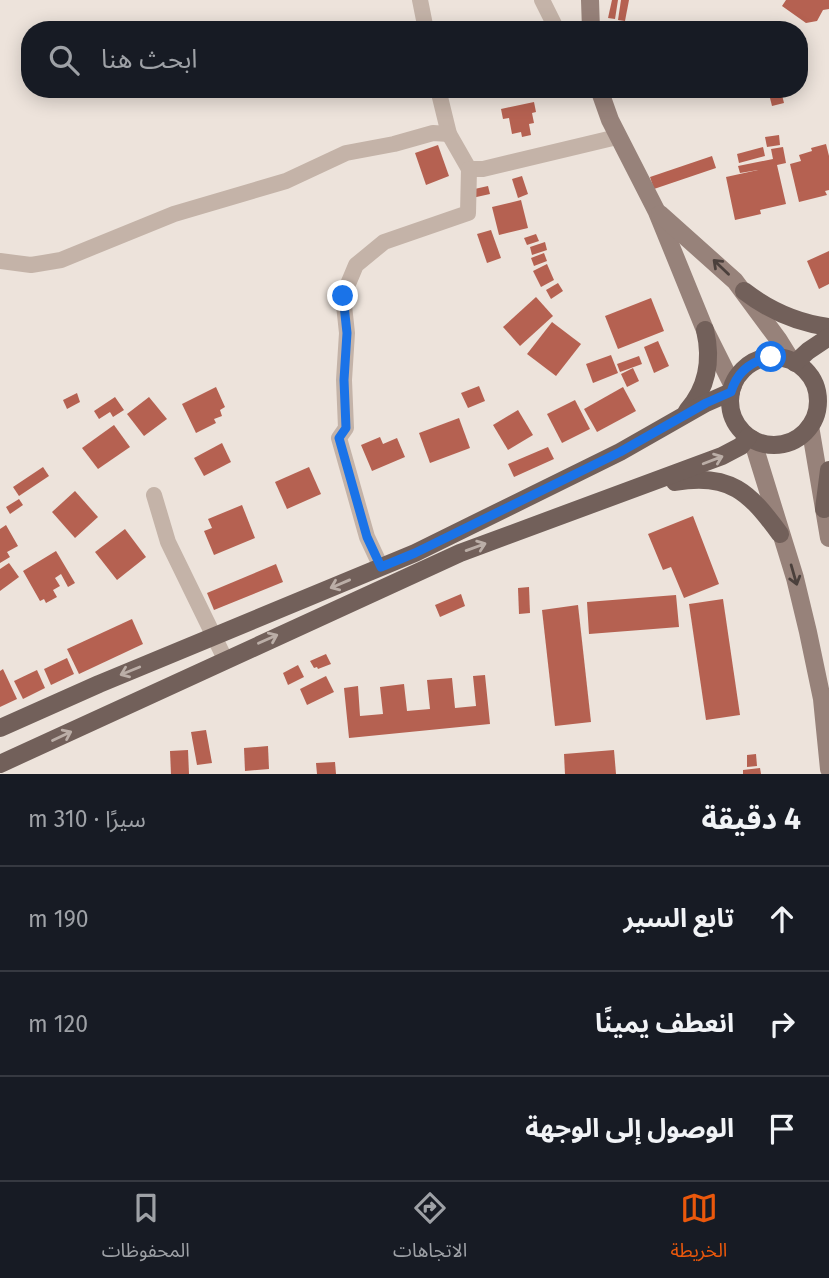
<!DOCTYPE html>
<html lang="ar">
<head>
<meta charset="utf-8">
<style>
	body { margin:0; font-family:"Fira Sans","Noto Sans Arabic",sans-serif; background:#20242c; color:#f1f3f6; direction:rtl }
	.stop { position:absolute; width:21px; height:21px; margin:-16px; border:5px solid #1a73e8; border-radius:50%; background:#fff }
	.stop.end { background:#1a73e8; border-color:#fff; box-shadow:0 2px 7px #0008 }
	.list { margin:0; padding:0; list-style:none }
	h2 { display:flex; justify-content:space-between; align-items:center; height:91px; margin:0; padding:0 28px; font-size:30px }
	h2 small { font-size:23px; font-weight:400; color:#9ea1a6 }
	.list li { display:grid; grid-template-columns:46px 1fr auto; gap:21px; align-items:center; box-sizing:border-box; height:105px; padding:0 28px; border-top:2px solid #363941 }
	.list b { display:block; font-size:26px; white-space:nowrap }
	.list em { font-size:23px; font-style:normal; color:#9ea1a6 }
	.icon { flex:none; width:38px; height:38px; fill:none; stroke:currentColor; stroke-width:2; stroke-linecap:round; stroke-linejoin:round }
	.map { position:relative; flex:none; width:829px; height:774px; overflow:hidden; direction:ltr }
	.search { position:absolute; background:#171b24; box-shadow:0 4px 18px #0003; left:21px; right:21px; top:21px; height:77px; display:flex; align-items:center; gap:18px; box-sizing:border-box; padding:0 24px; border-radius:28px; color:#9ea1a6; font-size:26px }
	.sheet { height:406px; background:#171b24 }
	nav { display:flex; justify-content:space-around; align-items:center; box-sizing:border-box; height:98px; border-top:2px solid #363941; background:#171b24; font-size:19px; color:#9ea1a6 }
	nav a { display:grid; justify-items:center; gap:4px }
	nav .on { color:#ea580c }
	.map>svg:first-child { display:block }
	.building { fill:#b56151 }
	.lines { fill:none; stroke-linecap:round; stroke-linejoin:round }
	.street { stroke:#c4b3a8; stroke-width:16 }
	.secondary { stroke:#97827a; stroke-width:18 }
	.primary { stroke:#72605a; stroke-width:18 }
	.oneway { stroke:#4b403c }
	.oneway2 { stroke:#bbaea7 }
	.route { stroke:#1a73e8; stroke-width:9 }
</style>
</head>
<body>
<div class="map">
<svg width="829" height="774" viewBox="0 0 829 774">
	<rect width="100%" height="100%" fill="#ede3db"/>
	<g class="building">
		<path d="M612 0H618L615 19 608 18Z"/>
		<path d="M621 0H629L625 21 618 20Z"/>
		<path d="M786 0H829V9L823 10 817 21 806 23 782 6Z"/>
		<path d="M782 95 784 103 772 106 770 98Z"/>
		<path d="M534 102 536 112 532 113 534 123 529 124 531 135 522 137 521 132 512 134 509 118 503 119 501 109Z"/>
		<path d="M779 135 780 145 767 147 765 137Z"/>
		<path d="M826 144 829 156V190L825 191 827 195 799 202 790 164 801 161 799 155 812 151 811 148Z"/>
		<path d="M438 145 449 176 426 185 415 153Z"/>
		<path d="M763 147 765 156 739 163 737 154Z"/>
		<path d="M783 147 786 163 777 165 786 204 760 210 761 214 735 220 726 177 758 170 740 173 738 166 773 159 771 149Z"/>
		<path d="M712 156 716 168 654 189 650 177Z"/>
		<path d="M522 176 528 194 518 198 512 179Z"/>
		<path d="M488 186 490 194 472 198 470 190Z"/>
		<path d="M521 200 528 228 499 235 492 207Z"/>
		<path d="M491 230 501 258 487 263 477 234Z"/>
		<path d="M536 234 539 241 527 245 524 238Z"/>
		<path d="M545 242 547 250 532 255 530 247Z"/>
		<path d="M829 251V284L819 289 807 261Z"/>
		<path d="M544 253 547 261 534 266 531 258Z"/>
		<path d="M547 264 554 280 541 287 533 271Z"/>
		<path d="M558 283 563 291 551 299 546 290Z"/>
		<path d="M536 297 553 316 520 346 503 327Z"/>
		<path d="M651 298 664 331 618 349 605 316Z"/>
		<path d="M552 322 581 344 556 376 527 354Z"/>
		<path d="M658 341 669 366 654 373 644 347Z"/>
		<path d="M611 355 618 373 593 383 586 364Z"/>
		<path d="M639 356 642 364 620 372 617 364Z"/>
		<path d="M633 368 639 381 627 387 621 374Z"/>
		<path d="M479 386 485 401 468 408 461 393Z"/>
		<path d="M216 387 225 407 220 410 222 416 214 419 216 423 196 433 182 404Z"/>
		<path d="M623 387 636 411 597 432 584 409Z"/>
		<path d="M77 393 80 402 67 409 63 400Z"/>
		<path d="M115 397 124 410 113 417 110 412 99 419 94 411Z"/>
		<path d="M149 397 167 419 144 436 127 414Z"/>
		<path d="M575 400 590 429 562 443 547 414Z"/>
		<path d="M518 410 533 435 508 450 493 425Z"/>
		<path d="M459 418 470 448 430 463 419 433Z"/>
		<path d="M114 425 130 447 98 469 82 448Z"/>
		<path d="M380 437 383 444 397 438 405 457 372 471 361 445Z"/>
		<path d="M222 443 231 462 204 476 194 458Z"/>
		<path d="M548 447 554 459 514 477 508 464Z"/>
		<path d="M43 467 49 476 19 496 13 487Z"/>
		<path d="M309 467 321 494 287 509 275 482Z"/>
		<path d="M75 491 98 517 75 538 52 512Z"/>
		<path d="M19 499 23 505 10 514 6 507Z"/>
		<path d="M242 505 255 538 214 555 204 531 212 528 208 519Z"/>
		<path d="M693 516 719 584 684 598 671 567 663 570 648 534Z"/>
		<path d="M6 525 18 546 7 552 10 557 0 563V529Z"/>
		<path d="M125 529 146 557 117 580 95 552Z"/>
		<path d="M56 551 75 583 68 587 61 574 55 578 60 586 53 590 57 597 46 603 44 599 40 601 23 571Z"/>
		<path d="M9 563 19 577 0 591V569Z"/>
		<path d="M276 564 283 582 214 610 207 593Z"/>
		<path d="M529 587 530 613 519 614 518 588Z"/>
		<path d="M461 594 465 606 440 617 435 605Z"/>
		<path d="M676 595 679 627 589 634 587 602Z"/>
		<path d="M723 599 740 715 706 720 689 604Z"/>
		<path d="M578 605 591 722 555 726 542 610Z"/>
		<path d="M132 619 143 644 79 674 67 649Z"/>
		<path d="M326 654 331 664 318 669 317 667 314 668 310 661Z"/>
		<path d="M67 658 74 674 51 685 44 669Z"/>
		<path d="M298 665 304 677 288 685 283 673Z"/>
		<path d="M3 669 17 699 0 707V671Z"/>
		<path d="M37 670 45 688 23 699 14 681Z"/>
		<path d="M485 675 490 724 349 738 344 688 358 686 360 716 383 714 380 687 404 684 407 711 430 709 427 680 452 678 455 708 476 706 473 676Z"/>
		<path d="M326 676 334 692 307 705 300 689Z"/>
		<path d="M206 730 212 763 197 765 191 732Z"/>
		<path d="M268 746 269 769 245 771 244 748Z"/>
		<path d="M188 750 189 774H171L170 751Z"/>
		<path d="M614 750 616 774H565L564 754Z"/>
		<path d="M756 754 757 766 747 767V755Z"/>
		<path d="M335 762 336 774H317L316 763Z"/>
		<path d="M760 768 761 774H743V770Z"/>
	</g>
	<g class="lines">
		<g class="street">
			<path d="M420 0 426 30"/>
			<path d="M542 0 557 30"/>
			<path d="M438 89 449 134 469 169H483L617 137"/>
			<path d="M0 261 31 265 61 260 174 214 286 181 346 153 394 144 433 133 449 134"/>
			<path d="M154 495 168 542 225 659"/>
			<path d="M381 567 367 537 339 438 346 428 344 380 347 333 343 296 356 265 384 242 468 213 469 169"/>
		</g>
		<g class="secondary">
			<path d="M590 0 591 30"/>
			<path d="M599 89 610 120 657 212 705 330 733 386"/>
			<path d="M660 214 735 281 778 339 791 360"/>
			<path d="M810 426 829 538"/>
			<path d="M752 439 795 578 808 632 822 699 829 769"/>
		</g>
		<g class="primary">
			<path d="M744 291C770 311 797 323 829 327"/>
			<circle cx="774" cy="401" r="44"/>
			<path d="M795 363 808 351 829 337"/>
			<path d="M687 411C708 387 712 360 705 330"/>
			<path d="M675 482C730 472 750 493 780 534"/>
			<path d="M824 509 829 470"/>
			<path d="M0 728 99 684 415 553 620 452 706 403 731 392"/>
			<path d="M0 764 460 553 722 456 741 446 748 437"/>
		</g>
	</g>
	<defs><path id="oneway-shaft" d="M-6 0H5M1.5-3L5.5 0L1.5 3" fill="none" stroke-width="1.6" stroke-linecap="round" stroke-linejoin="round" transform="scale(1.75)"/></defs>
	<g class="oneway">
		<use href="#oneway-shaft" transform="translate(721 267) rotate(-136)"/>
		<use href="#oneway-shaft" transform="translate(794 575) rotate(74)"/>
	</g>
	<g class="oneway2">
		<use href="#oneway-shaft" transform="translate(713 460) rotate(-21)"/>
		<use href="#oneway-shaft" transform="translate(476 547) rotate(-20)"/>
		<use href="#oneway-shaft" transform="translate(340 584) rotate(157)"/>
		<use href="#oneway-shaft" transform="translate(268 639) rotate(-24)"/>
		<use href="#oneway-shaft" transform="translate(130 671) rotate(158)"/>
		<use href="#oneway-shaft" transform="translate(62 736) rotate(-25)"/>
	</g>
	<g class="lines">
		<path class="route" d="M343 296 347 333 344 380 346 428 339 438 367 537 381 567 415 553 620 452 706 403 731 392C737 372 751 361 771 357"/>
	</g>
</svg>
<div class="stop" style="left:771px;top:357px"></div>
<div class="stop end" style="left:343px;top:296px"></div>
<div class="search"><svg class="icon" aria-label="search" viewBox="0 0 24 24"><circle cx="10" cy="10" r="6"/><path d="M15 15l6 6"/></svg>ابحث هنا</div>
</div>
<section class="sheet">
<h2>4 دقيقة<small>سيرًا · 310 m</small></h2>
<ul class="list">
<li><svg class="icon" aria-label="ahead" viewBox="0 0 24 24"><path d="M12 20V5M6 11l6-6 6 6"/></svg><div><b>تابع السير</b></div><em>190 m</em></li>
<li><svg class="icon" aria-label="right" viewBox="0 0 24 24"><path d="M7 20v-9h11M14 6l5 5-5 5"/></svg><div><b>انعطف يمينًا</b></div><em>120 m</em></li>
<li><svg class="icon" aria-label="arrive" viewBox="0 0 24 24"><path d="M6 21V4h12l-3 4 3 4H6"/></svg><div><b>الوصول إلى الوجهة</b></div></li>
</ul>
</section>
<nav>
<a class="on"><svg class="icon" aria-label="map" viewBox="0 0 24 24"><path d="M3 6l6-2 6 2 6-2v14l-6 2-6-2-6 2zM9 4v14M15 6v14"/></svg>الخريطة</a>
<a><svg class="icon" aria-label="directions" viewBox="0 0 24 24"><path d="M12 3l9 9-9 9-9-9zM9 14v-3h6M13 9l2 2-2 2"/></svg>الاتجاهات</a>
<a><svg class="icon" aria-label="saved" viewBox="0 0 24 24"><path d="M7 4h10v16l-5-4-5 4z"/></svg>المحفوظات</a>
</nav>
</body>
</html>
